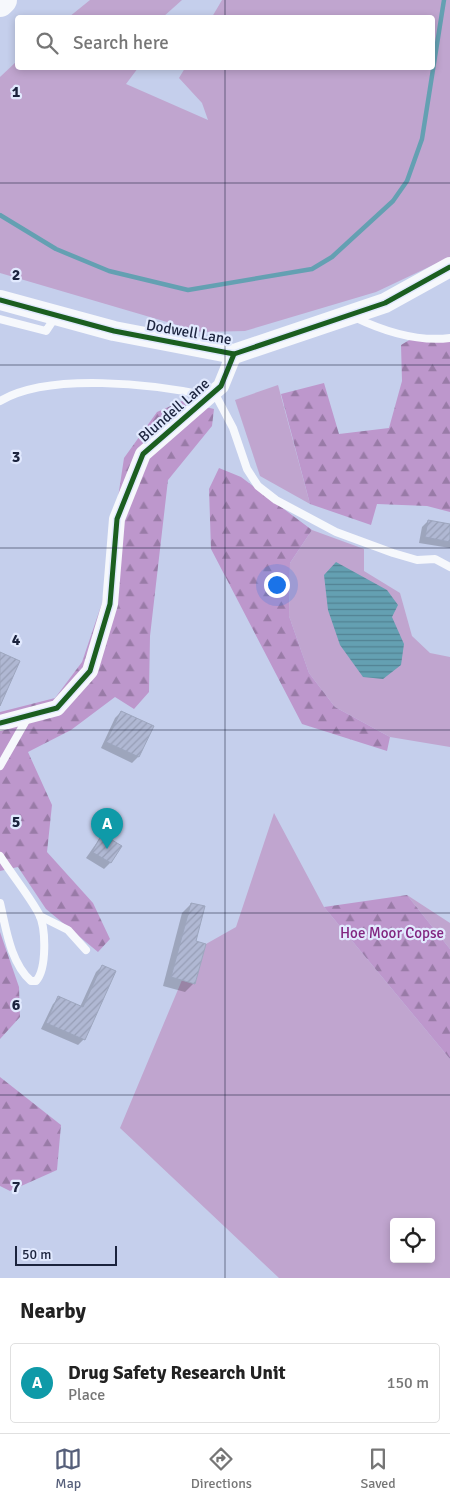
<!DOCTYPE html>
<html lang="en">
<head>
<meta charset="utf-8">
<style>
	body { margin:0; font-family:Signika,sans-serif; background:#f6f6f6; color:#222 }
	.controls { position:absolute; right:15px; bottom:15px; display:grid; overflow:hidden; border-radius:5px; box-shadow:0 2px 8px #0003 }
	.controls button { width:45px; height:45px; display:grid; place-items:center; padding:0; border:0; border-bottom:1px solid #e0e0e0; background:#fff; color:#222; font:25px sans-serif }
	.scale { position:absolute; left:15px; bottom:12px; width:102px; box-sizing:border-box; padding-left:5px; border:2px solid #1b233d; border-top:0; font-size:14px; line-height:18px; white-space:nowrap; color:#1b233d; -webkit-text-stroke:4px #e1e9fe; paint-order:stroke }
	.you { position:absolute; left:276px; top:584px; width:18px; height:18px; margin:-12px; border:4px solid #fff; border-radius:50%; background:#1a73e8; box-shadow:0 0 0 8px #1a73e833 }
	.badge { display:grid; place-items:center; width:32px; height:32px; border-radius:50%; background:#565f7a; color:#fff; font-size:16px; font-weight:700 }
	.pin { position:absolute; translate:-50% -41px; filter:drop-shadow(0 1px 2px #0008) }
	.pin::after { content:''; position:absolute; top:26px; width:18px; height:15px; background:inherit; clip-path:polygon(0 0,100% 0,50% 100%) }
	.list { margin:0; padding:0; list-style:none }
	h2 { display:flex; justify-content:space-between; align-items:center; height:65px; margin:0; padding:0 20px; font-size:21px }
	h2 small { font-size:16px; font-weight:400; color:#767676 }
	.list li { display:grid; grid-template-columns:32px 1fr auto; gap:15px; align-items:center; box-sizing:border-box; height:80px; margin:0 10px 10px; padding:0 10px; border:1px solid #e0e0e0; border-radius:5px }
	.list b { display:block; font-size:19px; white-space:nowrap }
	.list p { margin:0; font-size:16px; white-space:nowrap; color:#767676 }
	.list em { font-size:16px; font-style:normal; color:#767676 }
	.icon { flex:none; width:28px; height:28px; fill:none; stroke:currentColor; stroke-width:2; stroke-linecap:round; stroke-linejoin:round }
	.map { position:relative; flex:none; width:450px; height:1278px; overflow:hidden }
	.search { position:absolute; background:#fff; box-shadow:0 2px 8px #0003; left:15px; right:15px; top:15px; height:55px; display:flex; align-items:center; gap:12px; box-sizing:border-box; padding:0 18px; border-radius:5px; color:#767676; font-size:19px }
	.sheet { height:155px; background:#fff }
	nav { display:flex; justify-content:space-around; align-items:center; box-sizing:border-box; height:70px; border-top:1px solid #e0e0e0; background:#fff; font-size:14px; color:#767676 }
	nav a { display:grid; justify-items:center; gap:2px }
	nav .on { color:#565f7a }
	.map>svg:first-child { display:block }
	.green { fill:#c0a5cf; fill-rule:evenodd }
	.forest { fill:url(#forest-firs) }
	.water { fill:url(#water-rules) }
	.shadow { fill:#0003 }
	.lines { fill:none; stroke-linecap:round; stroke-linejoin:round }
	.stream { stroke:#64a0b2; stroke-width:4.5 }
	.building { fill:url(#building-hatch); stroke:#9da6be }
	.service { stroke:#f6f8fc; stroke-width:8 }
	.minor { stroke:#f6f8fc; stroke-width:16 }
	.tertiary { stroke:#f6f8fc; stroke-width:20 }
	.motorway { stroke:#f6f8fc; stroke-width:28 }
	.cycleway-casing { stroke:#e1e9fe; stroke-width:8 }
	.cycleway { stroke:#1b5e20; stroke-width:5 }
	.grid { fill:none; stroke:#1b233d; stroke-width:1; stroke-opacity:0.55 }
	.labels { text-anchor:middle; stroke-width:4.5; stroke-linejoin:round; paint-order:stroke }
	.street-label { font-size:15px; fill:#1b233d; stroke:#e1e9fe }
	.park-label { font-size:15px; fill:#822580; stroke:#e1e9fe }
	.grid-label { font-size:16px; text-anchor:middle; font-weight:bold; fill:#1b233d; stroke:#e1e9fe; stroke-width:4.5; stroke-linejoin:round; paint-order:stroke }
</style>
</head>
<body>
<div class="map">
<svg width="450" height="1278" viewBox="0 0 450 1278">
	<defs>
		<pattern id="forest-firs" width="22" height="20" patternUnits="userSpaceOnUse" patternTransform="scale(1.25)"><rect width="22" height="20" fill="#bd97cc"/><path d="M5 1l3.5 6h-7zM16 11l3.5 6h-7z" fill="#997ba7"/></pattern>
		<pattern id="water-rules" width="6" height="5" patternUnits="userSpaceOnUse" patternTransform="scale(1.25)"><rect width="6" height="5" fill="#64a0b2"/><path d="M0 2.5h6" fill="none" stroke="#528292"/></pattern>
		<pattern id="building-hatch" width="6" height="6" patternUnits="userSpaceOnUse" patternTransform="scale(1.25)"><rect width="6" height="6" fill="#b0b8d3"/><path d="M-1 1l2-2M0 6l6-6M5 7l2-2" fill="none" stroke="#979eb6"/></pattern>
	</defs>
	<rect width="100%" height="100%" fill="#c5cfec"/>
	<g class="green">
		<path d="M90 0H182L163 17H69Z"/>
		<path d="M222 0H450V257L376 292 245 331 201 332 0 273V77L17 61 18 68H138L126 84 208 120 202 103 179 78 185 68H432V18L212 17Z"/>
		<path d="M278 385 310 504 260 476 235 400Z"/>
		<path d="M312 530 364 549V571L400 593 412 636 430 653 450 657V747L390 737 335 707 309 673 289 616 290 563Z"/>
		<path d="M274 813 324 907 450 1059V1278H279L120 1128 182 980 195 984 206 944 236 927ZM394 1222H431V1259H394Z"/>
		<path d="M407 895 450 923V949Z"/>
	</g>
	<g class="forest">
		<path d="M411 339H450V512L427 506 377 504 371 525 310 504 281 394 324 383 339 434 389 428 402 381 401 345Z"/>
		<path d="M182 401 214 409 212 426 168 480 150 636 149 692 134 709 115 697 71 730 28 752 52 805 47 852 93 903 110 939 98 952 46 909 18 867 0 871V712L55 698 82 662 102 603 124 458 157 412Z"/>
		<path d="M219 468 241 477 312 530 290 563 289 616 309 673 335 707 390 737 387 751 302 724 211 549 209 489Z"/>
		<path d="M407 895 450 949V1059L324 907Z"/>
		<path d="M0 932 19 987 20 1017 0 1039Z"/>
		<path d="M0 1077 61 1125 57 1170 10 1191 0 1186Z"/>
	</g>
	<path class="water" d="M336 562 387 590 398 605 392 617 404 644 401 665 383 679 363 677 340 645 328 610 324 575Z"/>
	<g class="shadow">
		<path d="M428 521 450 525V548L419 543 422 527Z"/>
		<path d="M121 712 152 727 138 757 132 763 101 748 115 718Z"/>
		<path d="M102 835 110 863 104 869 86 858Z"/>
		<path d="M191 904 194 983 185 992 163 986 182 913Z"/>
		<path d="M102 966 84 1039 78 1045 41 1029 53 1004 59 998 80 1007 96 972Z"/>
	</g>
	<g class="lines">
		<path class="stream" d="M0 215 56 249 109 271 188 290 312 269 332 257 393 201 407 181 422 139 444 0"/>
	</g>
	<g class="building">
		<path d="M428 520 450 524V542L425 537Z"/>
		<path d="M0 652 20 661 0 706Z"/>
		<path d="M121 711 154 726 139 757 106 742Z"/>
		<path d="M102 834 122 846 111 863 92 852Z"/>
		<path d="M191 903 205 906 196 941 206 944 195 984 171 977Z"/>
		<path d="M102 965 116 971 85 1040 46 1023 58 996 83 1007Z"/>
	</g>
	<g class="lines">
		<g class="service">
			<path d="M354 317C383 331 418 342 450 338"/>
			<path d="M0 319 46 331 56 316"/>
			<path d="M214 392 233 428 247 469 258 486 276 500 336 532 393 553 417 560 435 559 450 567"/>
			<path d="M0 401C49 372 154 384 209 396"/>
			<path d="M0 766 28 717"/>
			<path d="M0 856C12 875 28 894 39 914 46 928 47 969 36 981H31C10 962 6 928 0 903"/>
			<path d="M40 916 68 930 86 950"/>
		</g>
		<path class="minor" d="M0 723 57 708 90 671 110 604 117 519 143 454 221 386 234 354"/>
		<path class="tertiary" d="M0 300 114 331 234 354 385 303 450 267"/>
		<path class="motorway" d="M0 3 3 0"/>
		<defs>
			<g id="cycleway">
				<path d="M0 300 114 331 234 354 385 303 450 267"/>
				<path d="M0 723 57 708 90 671 110 604 117 519 143 454 221 386 234 354"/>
			</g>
		</defs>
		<use href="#cycleway" class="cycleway-casing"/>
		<use href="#cycleway" class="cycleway"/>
	</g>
	<path class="grid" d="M225 0V18M225 68V1278M0 183H450M0 365H450M0 548H450M0 730H450M0 913H450M0 1095H450"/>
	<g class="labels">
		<g class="street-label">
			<text transform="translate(189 332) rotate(10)" y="5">Dodwell Lane</text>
			<text transform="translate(174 410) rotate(-41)" y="5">Blundell Lane</text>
		</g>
		<g class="park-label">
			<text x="392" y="938">Hoe Moor Copse</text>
		</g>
	</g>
	<g class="grid-label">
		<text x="16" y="97">1</text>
		<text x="16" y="280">2</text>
		<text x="16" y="462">3</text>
		<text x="16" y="645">4</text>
		<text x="16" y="827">5</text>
		<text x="16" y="1010">6</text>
		<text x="16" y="1192">7</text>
	</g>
</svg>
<div class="controls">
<button><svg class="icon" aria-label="locate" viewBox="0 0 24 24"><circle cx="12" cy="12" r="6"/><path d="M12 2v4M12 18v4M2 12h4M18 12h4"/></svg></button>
</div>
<div class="scale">50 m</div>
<div class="you"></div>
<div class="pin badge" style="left:107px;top:849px;background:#0f9aa8">A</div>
<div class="search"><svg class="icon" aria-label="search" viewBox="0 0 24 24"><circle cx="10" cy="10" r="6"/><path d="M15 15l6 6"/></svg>Search here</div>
</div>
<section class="sheet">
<h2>Nearby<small></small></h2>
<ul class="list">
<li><span class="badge" style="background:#0f9aa8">A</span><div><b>Drug Safety Research Unit</b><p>Place</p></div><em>150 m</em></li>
</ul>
</section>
<nav>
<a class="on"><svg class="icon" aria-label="map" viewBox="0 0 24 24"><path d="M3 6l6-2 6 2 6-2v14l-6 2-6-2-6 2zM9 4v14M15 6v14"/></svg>Map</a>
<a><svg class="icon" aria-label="directions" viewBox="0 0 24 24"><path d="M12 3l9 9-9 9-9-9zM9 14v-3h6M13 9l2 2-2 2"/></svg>Directions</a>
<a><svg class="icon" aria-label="saved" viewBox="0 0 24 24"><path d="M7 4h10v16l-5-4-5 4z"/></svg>Saved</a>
</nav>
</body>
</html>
